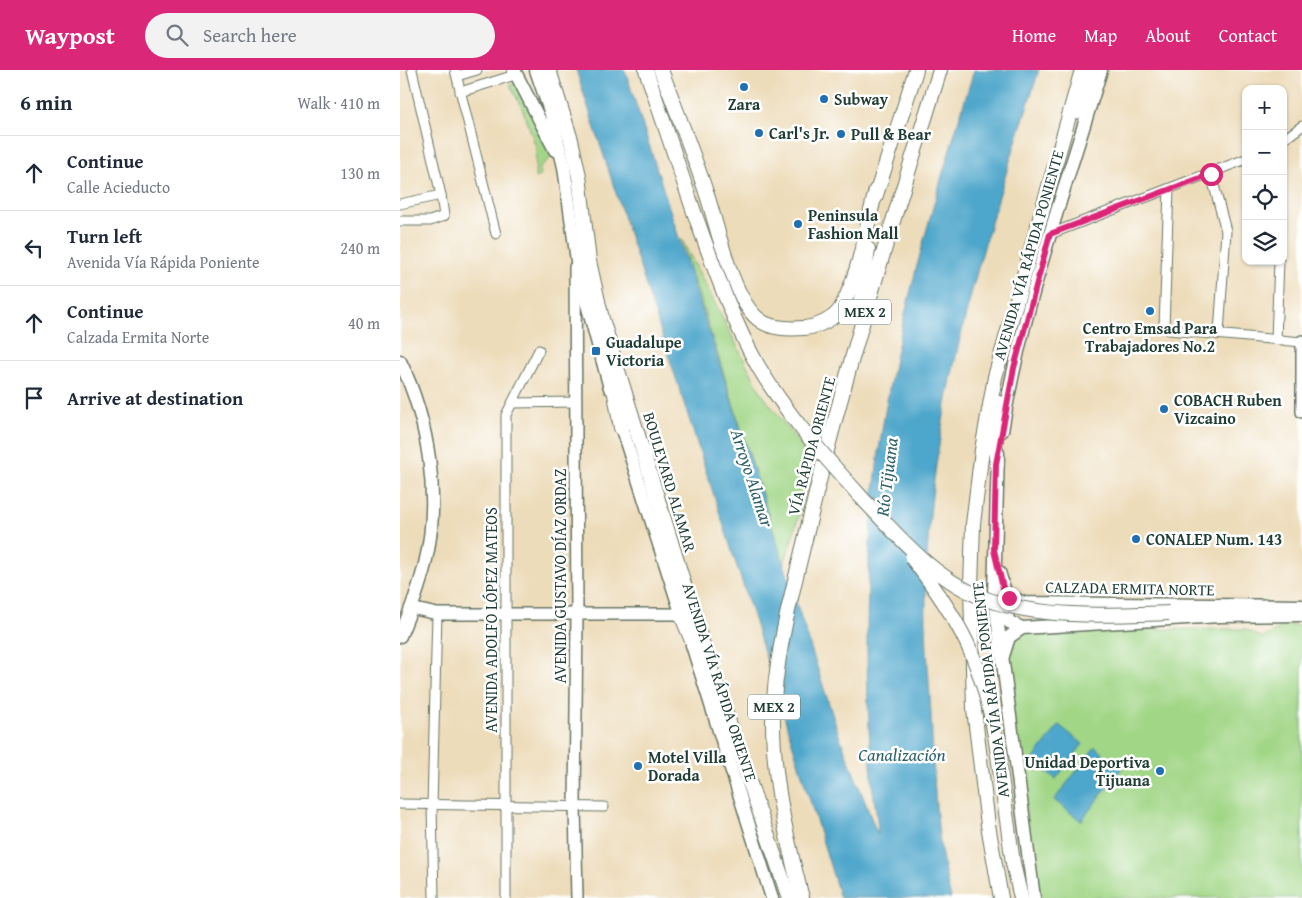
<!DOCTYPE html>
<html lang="en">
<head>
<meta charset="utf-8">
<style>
	body { margin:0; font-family:"Gentium Book Plus",serif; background:#f2f2f3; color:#1f2937 }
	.controls { position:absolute; right:15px; top:15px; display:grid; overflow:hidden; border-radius:10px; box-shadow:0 1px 4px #0004 }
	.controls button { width:45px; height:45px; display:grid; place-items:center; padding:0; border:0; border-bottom:1px solid #e0e1e3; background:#fff; color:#1f2937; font:25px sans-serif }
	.stop { position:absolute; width:15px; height:15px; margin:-11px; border:4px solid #db2777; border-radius:50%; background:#fff }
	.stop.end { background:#db2777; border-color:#fff; box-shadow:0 1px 5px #0008 }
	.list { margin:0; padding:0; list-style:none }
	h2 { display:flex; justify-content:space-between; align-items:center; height:65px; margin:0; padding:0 20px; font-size:21px }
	h2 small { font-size:16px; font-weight:400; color:#747a83 }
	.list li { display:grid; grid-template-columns:32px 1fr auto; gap:15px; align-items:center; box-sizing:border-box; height:75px; padding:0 20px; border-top:1px solid #e0e1e3 }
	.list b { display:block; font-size:19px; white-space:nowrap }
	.list p { margin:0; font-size:16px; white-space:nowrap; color:#747a83 }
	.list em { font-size:16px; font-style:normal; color:#747a83 }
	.icon { flex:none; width:28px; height:28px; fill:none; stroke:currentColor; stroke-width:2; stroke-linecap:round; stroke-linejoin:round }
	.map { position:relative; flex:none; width:902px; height:828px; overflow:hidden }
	header { display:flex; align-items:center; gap:30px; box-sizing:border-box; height:70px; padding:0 25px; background:#db2777; color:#fff }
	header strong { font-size:24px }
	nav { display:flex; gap:28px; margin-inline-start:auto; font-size:18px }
	.search { width:350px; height:45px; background:#f2f2f3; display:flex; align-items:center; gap:12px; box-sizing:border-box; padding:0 18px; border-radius:28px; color:#747a83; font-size:19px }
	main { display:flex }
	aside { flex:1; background:#fff }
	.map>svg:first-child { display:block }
	.green { fill:#a1d686; stroke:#608a5d }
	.water { fill:#4ea6cb; stroke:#367280 }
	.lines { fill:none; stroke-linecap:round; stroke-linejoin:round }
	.minor-casing { stroke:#677563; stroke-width:11 }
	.tertiary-casing { stroke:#677563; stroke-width:14 }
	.secondary-casing { stroke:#677563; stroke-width:15 }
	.trunk-casing { stroke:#677563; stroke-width:16 }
	.minor { stroke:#fff; stroke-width:9 }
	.tertiary { stroke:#fff; stroke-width:11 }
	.secondary { stroke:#fff; stroke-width:12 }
	.trunk { stroke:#fff; stroke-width:14 }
	.trunk-bridge-casing { stroke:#677563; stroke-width:16; stroke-linecap:butt }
	.trunk-bridge { stroke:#fff; stroke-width:14 }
	.route { stroke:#db2777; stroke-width:6 }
	.poi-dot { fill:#1f6fb2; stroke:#fff; stroke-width:2 }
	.labels { text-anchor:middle; stroke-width:5; stroke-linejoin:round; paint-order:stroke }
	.shield { fill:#fff; stroke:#627771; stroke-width:1 }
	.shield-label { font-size:15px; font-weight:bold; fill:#1f3d34 }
	.poi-label { font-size:16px; font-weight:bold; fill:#1f3d34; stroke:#fff; text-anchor:start }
	.street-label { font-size:16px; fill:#1f3d34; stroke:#fff }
	.water-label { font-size:18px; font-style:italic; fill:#2f6269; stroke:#fff }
</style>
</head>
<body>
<header>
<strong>Waypost</strong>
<div class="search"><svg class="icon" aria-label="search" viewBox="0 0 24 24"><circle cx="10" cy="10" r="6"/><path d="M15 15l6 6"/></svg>Search here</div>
<nav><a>Home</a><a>Map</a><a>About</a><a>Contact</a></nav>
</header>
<main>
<aside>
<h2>6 min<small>Walk · 410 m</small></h2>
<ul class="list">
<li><svg class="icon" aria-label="ahead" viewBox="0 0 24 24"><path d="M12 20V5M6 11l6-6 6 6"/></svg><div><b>Continue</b><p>Calle Acieducto</p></div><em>130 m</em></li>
<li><svg class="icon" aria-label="left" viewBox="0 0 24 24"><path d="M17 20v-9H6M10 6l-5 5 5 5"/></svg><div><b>Turn left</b><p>Avenida Vía Rápida Poniente</p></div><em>240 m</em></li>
<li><svg class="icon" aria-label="ahead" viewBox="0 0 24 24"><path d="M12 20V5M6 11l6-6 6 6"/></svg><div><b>Continue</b><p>Calzada Ermita Norte</p></div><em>40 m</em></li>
<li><svg class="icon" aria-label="arrive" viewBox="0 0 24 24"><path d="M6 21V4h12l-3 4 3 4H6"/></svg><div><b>Arrive at destination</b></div></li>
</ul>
</aside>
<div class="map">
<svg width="902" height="828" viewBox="0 0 902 828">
	<rect width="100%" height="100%" fill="#fff"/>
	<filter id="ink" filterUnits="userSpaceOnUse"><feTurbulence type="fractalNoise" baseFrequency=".02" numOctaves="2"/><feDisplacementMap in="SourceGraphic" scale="10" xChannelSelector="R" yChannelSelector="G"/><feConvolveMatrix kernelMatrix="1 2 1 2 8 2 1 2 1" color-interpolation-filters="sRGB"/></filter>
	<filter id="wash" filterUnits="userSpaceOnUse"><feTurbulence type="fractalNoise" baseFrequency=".0096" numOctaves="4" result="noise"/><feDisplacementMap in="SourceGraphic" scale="20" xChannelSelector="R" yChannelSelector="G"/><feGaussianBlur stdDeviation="1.12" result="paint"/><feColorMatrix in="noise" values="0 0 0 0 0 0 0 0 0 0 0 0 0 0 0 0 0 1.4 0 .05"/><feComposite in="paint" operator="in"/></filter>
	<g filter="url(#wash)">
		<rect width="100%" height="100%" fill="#eddcba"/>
		<g class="green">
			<path d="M116 13 152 86 140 97V106L135 108 136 77 123 40 110 15Z"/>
			<path d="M281 168 362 324 415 394 384 494Z"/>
			<path d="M886 555 902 556V828H638L605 590 614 563 621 560 845 559 863 568Z"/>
		</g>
		<g class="water">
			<path d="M176 0H225L439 665 478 765C478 747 473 728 472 710 466 626 465 541 471 456 482 300 528 150 574 0H639C598 128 556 255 537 389 530 435 526 482 526 528 525 566 529 605 531 643 534 705 535 768 551 828H440L352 543Z"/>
			<path d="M659 655 683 674 656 709 632 691Z"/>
			<path d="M695 677 722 698 681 751 654 730Z"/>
		</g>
	</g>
	<g filter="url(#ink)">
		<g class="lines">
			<defs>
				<g id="minor">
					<path d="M55 0 96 164"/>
					<path d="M57 6 77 0"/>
					<path d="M60 22 115 5"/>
					<path d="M883 70 902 56"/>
					<path d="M811 104 826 161 819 263"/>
					<path d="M769 119 764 257 769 260 902 272"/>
					<path d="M0 134 41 125"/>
					<path d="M0 151H30L44 146 41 125 12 0"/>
					<path d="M650 164 846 89"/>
					<path d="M876 269 879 191"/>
					<path d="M113 333 176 332"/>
					<path d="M0 734 204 737"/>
					<path d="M34 828 32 736 37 544"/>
					<path d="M106 828V345L139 280"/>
				</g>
				<g id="tertiary">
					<path d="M175 197 177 545 175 735 177 828"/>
					<path d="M902 271V342"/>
					<path d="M11 538 37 544H281"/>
				</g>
				<g id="secondary">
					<path d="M114 0 155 80"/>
					<path d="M136 0 151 44 164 97 179 205 210 318"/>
					<path d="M0 291C29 351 41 429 25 494 19 519 10 542 0 566"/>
					<path d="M219 350 284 552"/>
					<path d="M602 361C622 238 665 119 701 0"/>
					<path d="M598 383 594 525 634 828"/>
					<path d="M599 502 606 525 624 533 902 536"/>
					<path d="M620 533 608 539 606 543 609 552 622 558"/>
					<path d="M292 575 372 828"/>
					<path d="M603 586 609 567 622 558 820 546 902 545"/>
				</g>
				<g id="trunk">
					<path d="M149 0 171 70 179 106 189 191 202 249 306 585 389 828"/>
					<path d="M246 0 294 142"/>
					<path d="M261 0C277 42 293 83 307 125 318 158 331 225 357 248 369 259 388 259 404 258 417 257 436 249 442 236 460 201 466 158 476 120"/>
					<path d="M676 42 694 0"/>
					<path d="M475 128 516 0"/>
					<path d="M179 205 192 231"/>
					<path d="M461 229 468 179"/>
					<path d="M212 307 221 358"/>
					<path d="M597 394 595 377 599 333"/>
					<path d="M769 543 799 541 820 536"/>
					<path d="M281 544 297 583"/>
					<path d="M596 671 613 793 621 828"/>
					<path d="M402 828C387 770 373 711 373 651 374 586 393 520 408 457 444 303 493 151 540 0"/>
					<path d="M601 828 588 755 574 639 571 516 573 454 582 380 595 307 682 0"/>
				</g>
			</defs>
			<use href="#minor" class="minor-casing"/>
			<use href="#tertiary" class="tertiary-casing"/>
			<use href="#secondary" class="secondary-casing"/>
			<use href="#trunk" class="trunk-casing"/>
			<use href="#minor" class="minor"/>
			<use href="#tertiary" class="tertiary"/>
			<use href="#secondary" class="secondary"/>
			<use href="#trunk" class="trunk"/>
			<defs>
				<g id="trunk-bridge">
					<path d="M294 142C313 194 331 248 358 296 386 344 424 386 461 427 498 466 536 512 589 530 644 549 711 545 769 543"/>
					<path d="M512 488C560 550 583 593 596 671"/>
				</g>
			</defs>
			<use href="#trunk-bridge" class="trunk-bridge-casing"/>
			<use href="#trunk-bridge" class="trunk-bridge"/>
		</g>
	</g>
	<g class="lines" filter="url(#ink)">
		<path class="route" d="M609 528 604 522 594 480 596 394 614 298 650 164 811 104"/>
	</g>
	<g class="poi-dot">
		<circle cx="344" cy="17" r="5"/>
		<circle cx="424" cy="29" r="5"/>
		<circle cx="359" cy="63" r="5"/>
		<circle cx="441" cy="64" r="5"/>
		<circle cx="398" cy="154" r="5"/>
		<circle cx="750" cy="241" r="5"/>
		<rect x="191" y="276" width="10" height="10" rx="2.5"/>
		<circle cx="764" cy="339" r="5"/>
		<circle cx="736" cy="469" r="5"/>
		<circle cx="238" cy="696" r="5"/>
		<circle cx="760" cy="701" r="5"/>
	</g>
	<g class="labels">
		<g class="shield">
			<rect x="439" y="229.5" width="52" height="25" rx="4"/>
			<rect x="348" y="624.5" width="52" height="25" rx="4"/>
		</g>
		<g class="shield-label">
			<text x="465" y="247">MEX 2</text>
			<text x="374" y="642">MEX 2</text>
		</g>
		<g class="poi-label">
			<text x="434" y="35">Subway</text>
			<text x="344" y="40" text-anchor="middle">Zara</text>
			<text x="369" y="69">Carl's Jr.</text>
			<text x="451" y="70">Pull &amp; Bear</text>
			<text x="408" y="151">Peninsula<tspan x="408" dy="18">Fashion Mall</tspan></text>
			<text x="750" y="264" text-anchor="middle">Centro Emsad Para<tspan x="750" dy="18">Trabajadores No.2</tspan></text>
			<text x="206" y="278">Guadalupe<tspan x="206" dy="18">Victoria</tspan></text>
			<text x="774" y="336">COBACH Ruben<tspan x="774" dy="18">Vizcaino</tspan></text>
			<text x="746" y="475">CONALEP Num. 143</text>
			<text x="248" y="693">Motel Villa<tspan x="248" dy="18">Dorada</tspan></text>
			<text x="750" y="698" text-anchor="end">Unidad Deportiva<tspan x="750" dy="18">Tijuana</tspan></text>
		</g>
		<g class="street-label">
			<text transform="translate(628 185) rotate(-74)" y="6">AVENIDA VÍA RÁPIDA PONIENTE</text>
			<text transform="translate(411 376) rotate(-75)" y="6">VÍA RÁPIDA ORIENTE</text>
			<text transform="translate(270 412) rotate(73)" y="6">BOULEVARD ALAMAR</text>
			<text transform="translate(160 506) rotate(-90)" y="6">AVENIDA GUSTAVO DÍAZ ORDAZ</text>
			<text transform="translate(730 518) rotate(1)" y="6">CALZADA ERMITA NORTE</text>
			<text transform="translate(91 550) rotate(-90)" y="6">AVENIDA ADOLFO LÓPEZ MATEOS</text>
			<text transform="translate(320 612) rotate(72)" y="6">AVENIDA VÍA RÁPIDA ORIENTE</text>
			<text transform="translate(590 620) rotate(-97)" y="6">AVENIDA VÍA RÁPIDA PONIENTE</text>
		</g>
		<g class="water-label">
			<text transform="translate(487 407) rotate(-83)" y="6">Río Tijuana</text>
			<text transform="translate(352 408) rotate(72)" y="6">Arroyo Alamar</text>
			<text x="502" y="691">Canalización</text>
		</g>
	</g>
</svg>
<div class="controls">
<button>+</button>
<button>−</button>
<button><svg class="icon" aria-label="locate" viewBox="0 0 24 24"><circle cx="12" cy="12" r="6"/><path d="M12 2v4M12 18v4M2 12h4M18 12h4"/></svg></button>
<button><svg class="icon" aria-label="layers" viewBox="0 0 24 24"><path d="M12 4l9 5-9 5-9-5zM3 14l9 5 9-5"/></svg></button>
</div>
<div class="stop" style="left:811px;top:104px"></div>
<div class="stop end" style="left:609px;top:528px"></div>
</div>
</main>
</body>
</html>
